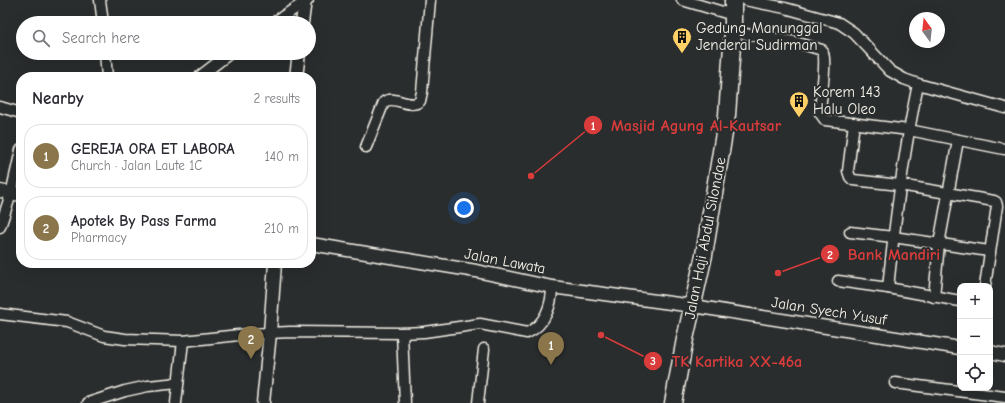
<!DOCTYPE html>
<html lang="en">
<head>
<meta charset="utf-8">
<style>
	body { margin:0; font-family:"Comic Neue",sans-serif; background:#f7f7f7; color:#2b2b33 }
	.controls { position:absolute; right:12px; bottom:12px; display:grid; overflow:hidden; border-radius:8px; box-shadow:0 4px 16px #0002 }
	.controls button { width:36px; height:36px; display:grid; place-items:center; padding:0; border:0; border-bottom:1px solid #e1e1e2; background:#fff; color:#2b2b33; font:20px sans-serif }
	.compass { position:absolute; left:909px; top:12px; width:36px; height:36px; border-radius:50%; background:#fff; box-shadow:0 4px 16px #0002; rotate:345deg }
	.you { position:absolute; left:464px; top:208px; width:14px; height:14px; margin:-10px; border:3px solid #fff; border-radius:50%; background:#1a73e8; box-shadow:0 0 0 6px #1a73e833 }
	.badge { display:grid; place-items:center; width:26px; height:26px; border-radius:50%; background:#8a764a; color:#fff; font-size:13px; font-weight:700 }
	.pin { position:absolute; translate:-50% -33px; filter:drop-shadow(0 1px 2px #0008) }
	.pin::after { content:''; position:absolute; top:21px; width:14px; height:12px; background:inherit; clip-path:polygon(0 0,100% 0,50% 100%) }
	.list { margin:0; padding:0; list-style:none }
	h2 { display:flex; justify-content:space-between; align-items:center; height:52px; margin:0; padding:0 16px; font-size:17px }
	h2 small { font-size:13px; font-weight:400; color:#7c7c81 }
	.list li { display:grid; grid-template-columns:26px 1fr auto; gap:12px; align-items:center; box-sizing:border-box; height:64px; margin:0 8px 8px; padding:0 8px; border:1px solid #e1e1e2; border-radius:16px }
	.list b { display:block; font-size:15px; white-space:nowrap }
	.list p { margin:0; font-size:13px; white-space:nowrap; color:#7c7c81 }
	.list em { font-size:13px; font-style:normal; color:#7c7c81 }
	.icon { flex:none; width:22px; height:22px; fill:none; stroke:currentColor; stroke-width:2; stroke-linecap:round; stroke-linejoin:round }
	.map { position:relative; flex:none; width:1005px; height:403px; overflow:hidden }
	.search { position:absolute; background:#fff; box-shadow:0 4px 16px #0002; left:16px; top:16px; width:300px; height:44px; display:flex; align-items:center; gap:10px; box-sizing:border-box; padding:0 14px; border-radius:22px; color:#7c7c81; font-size:15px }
	.panel { position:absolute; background:#fff; box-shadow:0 4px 16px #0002; left:16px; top:72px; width:300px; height:196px; border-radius:16px }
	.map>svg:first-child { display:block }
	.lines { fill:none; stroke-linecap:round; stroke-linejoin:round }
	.minor-casing { stroke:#f4f1e8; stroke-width:13 }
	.tertiary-casing { stroke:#f4f1e8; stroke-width:15 }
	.trunk-casing { stroke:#f4f1e8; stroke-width:19 }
	.minor { stroke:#2a2d2e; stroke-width:10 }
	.tertiary { stroke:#2a2d2e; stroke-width:12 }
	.trunk { stroke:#2a2d2e; stroke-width:16 }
	.labels { text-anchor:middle; stroke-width:4; stroke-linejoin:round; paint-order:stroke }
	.poi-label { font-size:15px; fill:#f4f1e8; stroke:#2a2d2e; text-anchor:start }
	.street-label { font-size:15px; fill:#f4f1e8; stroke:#2a2d2e }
	.leader { fill:none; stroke:#d93c3b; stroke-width:1.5 }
	.callout-dot { fill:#d93c3b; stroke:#2a2d2e; stroke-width:1.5 }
	.mark-label { font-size:12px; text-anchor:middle; font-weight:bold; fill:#fff }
	.callout-label { font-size:16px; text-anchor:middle; font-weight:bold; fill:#d93c3b; stroke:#2a2d2e; stroke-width:4; stroke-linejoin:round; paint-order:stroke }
</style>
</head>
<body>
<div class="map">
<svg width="1005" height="403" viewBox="0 0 1005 403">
	<rect width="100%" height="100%" fill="#2a2d2e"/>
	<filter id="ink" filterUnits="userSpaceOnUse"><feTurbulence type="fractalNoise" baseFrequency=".025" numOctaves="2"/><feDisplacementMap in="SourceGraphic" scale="8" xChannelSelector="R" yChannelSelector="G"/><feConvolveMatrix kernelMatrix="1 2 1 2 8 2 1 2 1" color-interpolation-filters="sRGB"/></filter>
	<g filter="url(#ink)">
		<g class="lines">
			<defs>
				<g id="minor">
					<path d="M100 0 103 23"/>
					<path d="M682 0 733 15"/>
					<path d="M745 0 785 8 839 23 854 33 890 71 904 79 918 84 1005 108"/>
					<path d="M273 23 308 0"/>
					<path d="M733 32 795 42 822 50C828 59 820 100 820 113L825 120 909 130 1004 149"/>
					<path d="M105 53 107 77"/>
					<path d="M199 77 230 53"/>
					<path d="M0 107 21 113"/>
					<path d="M854 123 848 171 850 177 853 180 900 185 994 201 996 202 997 206 985 286"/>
					<path d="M366 147 384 102C394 94 410 110 420 101L422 92 430 0"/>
					<path d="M0 227 11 194 21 150"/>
					<path d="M850 232 893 237 989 251"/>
					<path d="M838 281 888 288 960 301"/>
					<path d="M888 288C895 219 904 151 918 84"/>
					<path d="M934 297 939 244 958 140"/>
					<path d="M0 314 67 322 104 336 125 339 183 341 248 334 290 332 402 333 424 332 480 324 527 333C545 325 552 305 552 287"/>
					<path d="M402 333 405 403"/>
					<path d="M895 383 1005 397"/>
					<path d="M88 403 125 391 148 386 178 383"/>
					<path d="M176 403 183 341"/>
					<path d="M478 403 484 349"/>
				</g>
				<g id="tertiary">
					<path d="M302 23 305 0"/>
					<path d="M296 77 299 53"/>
					<path d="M0 191 21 195"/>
					<path d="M311 244 476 271 552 287 693 306 960 348"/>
					<path d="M990 352 1005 355"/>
					<path d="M263 403 270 333 275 263"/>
				</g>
				<path id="trunk" d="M673 403 685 339 704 255 727 115 733 32V0"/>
			</defs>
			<use href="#minor" class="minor-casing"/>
			<use href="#tertiary" class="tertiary-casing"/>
			<use href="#trunk" class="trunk-casing"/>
			<use href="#minor" class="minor"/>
			<use href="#tertiary" class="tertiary"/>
			<use href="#trunk" class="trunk"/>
		</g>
	</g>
	<defs>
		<symbol id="building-pin" viewBox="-11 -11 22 30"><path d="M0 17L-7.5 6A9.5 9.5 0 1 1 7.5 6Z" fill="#ffd166" stroke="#2a2d2e"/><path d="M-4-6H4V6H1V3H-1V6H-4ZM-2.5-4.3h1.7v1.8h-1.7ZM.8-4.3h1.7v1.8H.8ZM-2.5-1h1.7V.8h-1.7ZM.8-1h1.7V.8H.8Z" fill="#111"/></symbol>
	</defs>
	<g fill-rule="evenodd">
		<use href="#building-pin" x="671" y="26" width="22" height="30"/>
		<use href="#building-pin" x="788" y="90" width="22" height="30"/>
	</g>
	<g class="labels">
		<g class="poi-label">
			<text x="696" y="33">Gedung Manunggal<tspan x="696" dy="17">Jenderal Sudirman</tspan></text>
			<text x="813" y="97">Korem 143<tspan x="813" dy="17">Halu Oleo</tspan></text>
		</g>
		<g class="street-label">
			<text transform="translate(705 238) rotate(-79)" y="5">Jalan Haji Abdul Silondae</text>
			<text transform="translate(505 261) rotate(11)" y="5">Jalan Lawata</text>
			<text transform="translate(829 311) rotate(9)" y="5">Jalan Syech Yusuf</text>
		</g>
	</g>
	<path class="leader" d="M531 176L593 125M778 273L830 254M601 335L653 361"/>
	<g class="callout-dot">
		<circle cx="531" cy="176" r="4"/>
		<circle cx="778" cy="273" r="4"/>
		<circle cx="601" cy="335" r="4"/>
		<circle cx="593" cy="125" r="10"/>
		<circle cx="830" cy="254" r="10"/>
		<circle cx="653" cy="361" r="10"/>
	</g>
	<g class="mark-label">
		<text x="593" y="130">1</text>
		<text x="830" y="259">2</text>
		<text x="653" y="365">3</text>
	</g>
	<g class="callout-label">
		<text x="696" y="131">Masjid Agung Al-Kautsar</text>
		<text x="894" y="260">Bank Mandiri</text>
		<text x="737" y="367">TK Kartika XX-46a</text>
	</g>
</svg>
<div class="controls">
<button>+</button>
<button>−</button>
<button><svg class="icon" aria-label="locate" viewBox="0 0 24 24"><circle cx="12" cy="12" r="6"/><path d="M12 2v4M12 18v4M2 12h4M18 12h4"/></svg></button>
</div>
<svg class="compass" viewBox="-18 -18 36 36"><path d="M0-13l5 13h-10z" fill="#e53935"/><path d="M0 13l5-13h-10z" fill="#7c7c81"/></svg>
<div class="you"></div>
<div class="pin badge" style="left:551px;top:365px">1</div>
<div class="pin badge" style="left:251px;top:359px">2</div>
<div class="search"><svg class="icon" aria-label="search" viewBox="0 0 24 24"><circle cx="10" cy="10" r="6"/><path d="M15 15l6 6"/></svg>Search here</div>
<section class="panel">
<h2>Nearby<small>2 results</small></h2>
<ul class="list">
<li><span class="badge">1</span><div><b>GEREJA ORA ET LABORA</b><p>Church · Jalan Laute 1C</p></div><em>140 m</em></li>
<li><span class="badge">2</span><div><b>Apotek By Pass Farma</b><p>Pharmacy</p></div><em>210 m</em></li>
</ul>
</section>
</div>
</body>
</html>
